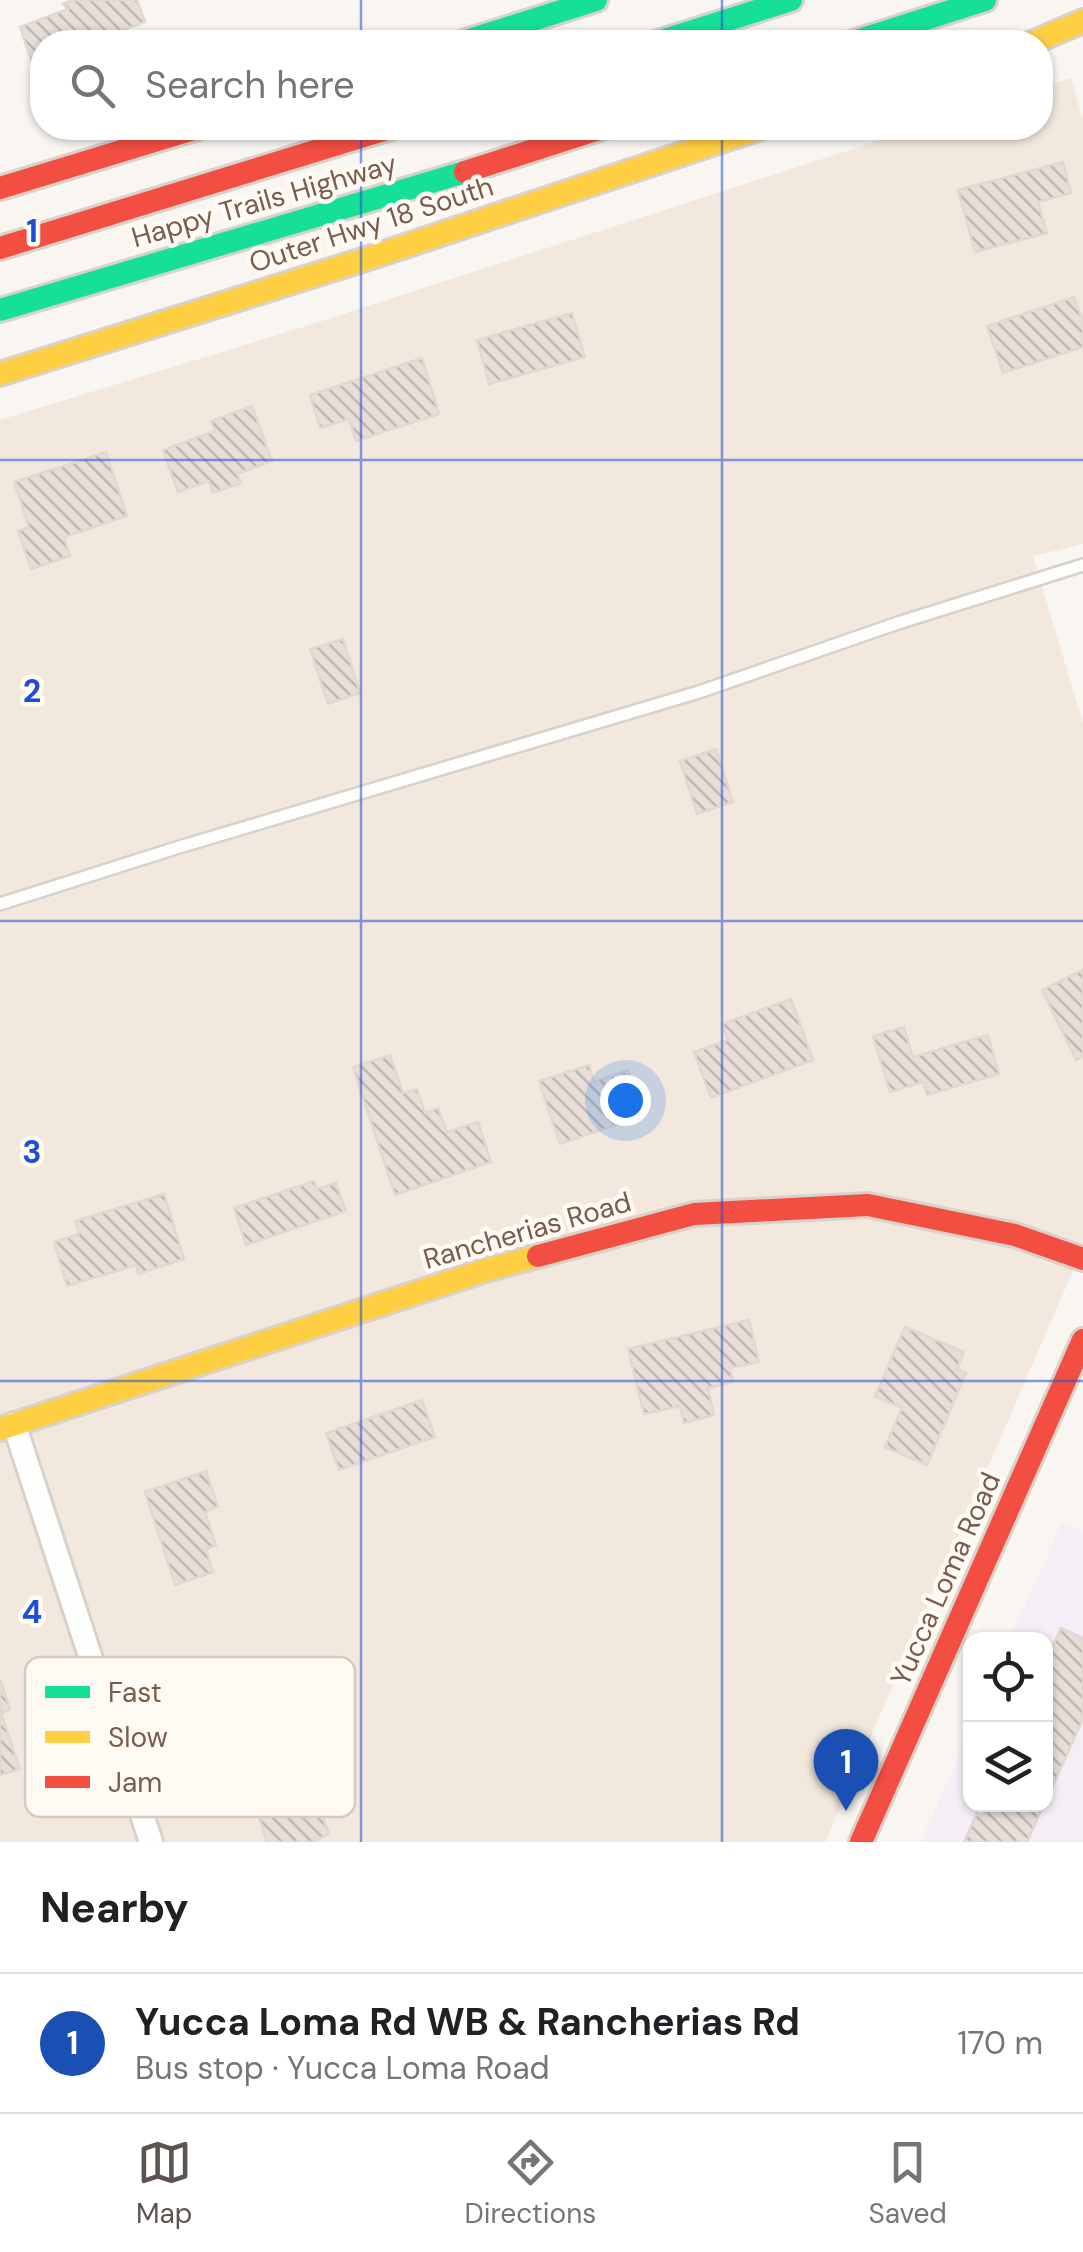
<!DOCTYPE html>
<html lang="en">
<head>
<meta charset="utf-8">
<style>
	body { margin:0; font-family:"DM Sans",sans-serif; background:#f2f2f2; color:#202124 }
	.controls { position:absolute; right:30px; bottom:30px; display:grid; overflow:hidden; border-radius:20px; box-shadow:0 2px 8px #0004 }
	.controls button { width:90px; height:90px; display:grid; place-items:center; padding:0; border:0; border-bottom:2px solid #e0e0e0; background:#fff; color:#202124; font:50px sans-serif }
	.you { position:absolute; left:625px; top:1100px; width:35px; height:35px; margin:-25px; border:8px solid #fff; border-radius:50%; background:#1a73e8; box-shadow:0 0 0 15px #1a73e833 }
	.badge { display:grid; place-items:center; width:65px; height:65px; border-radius:50%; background:#5c5450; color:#fff; font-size:32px; font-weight:700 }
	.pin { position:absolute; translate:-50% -82px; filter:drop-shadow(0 2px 5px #0008) }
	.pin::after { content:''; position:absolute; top:52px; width:35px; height:30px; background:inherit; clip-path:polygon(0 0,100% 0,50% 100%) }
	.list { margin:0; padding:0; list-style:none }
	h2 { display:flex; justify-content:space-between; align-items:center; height:130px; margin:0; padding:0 40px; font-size:42px }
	h2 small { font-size:32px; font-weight:400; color:#757577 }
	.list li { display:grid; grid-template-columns:65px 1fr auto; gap:30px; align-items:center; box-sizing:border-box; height:140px; padding:0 40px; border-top:2px solid #e0e0e0 }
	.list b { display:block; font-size:38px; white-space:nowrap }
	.list p { margin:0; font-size:32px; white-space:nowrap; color:#757577 }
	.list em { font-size:32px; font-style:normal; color:#757577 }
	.icon { flex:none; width:55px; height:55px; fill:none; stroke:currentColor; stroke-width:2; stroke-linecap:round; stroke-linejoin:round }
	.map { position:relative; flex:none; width:1083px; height:1842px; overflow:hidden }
	.search { position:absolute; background:#fff; box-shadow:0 2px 8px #0004; left:30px; right:30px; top:30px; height:110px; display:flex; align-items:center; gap:25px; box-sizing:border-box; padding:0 35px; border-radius:40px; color:#757577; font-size:38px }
	.sheet { height:270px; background:#fff }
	nav { display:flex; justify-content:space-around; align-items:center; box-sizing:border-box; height:140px; border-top:2px solid #e0e0e0; background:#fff; font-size:28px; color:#757577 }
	nav a { display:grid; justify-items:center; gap:5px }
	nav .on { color:#5c5450 }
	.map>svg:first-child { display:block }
	.residential { fill:#f2e8de }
	.education { fill:#f6eef6 }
	.building { fill:url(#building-back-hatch); stroke:#e2d8d2; stroke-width:2.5 }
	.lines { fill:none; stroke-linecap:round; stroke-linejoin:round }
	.lane-casing { stroke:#d7d1cb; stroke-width:16 }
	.street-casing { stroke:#d7d1cb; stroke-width:28 }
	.fast-casing { stroke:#d9d2cb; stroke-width:28 }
	.slow-casing { stroke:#d9d2cb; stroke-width:28 }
	.jam-casing { stroke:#d9d2cb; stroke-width:28 }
	.lane { stroke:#fefefd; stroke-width:11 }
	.street { stroke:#fefefd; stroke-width:22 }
	.fast { stroke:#16e098; stroke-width:22 }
	.slow { stroke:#ffcf43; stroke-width:22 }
	.jam { stroke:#f24e42; stroke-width:22 }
	.grid { fill:none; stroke:#1d4ed8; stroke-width:2.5; stroke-opacity:0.55 }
	.labels { text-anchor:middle; stroke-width:9; stroke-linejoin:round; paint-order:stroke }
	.street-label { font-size:28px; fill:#7a5c4d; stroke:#fffaf3 }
	.key { fill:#fffaf3; stroke:#d7cbc1; stroke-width:2.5 }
	.key-label { font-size:28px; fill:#7a5c4d }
	.grid-label { font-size:32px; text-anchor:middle; font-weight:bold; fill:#1d4ed8; stroke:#fffaf3; stroke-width:9; stroke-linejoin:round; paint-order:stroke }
</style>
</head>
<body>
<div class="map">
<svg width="1083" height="1842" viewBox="0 0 1083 1842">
	<defs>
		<pattern id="building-back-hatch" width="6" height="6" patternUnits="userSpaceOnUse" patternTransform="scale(2.5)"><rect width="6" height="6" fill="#e6ded7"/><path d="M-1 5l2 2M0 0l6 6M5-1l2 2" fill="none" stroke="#bfb7b1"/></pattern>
	</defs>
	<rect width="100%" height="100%" fill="#f9f5f0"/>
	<path class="residential" d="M1071 78 1083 120V544L1033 556 1083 724V1248L825 1842H0V420L300 328 918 128H1040L1041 88Z"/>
	<path class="education" d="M1062 1523 1083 1532V1842H921L970 1730V1804H1046V1640L1010 1639Z"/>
	<g class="building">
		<path d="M73 0H137L145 22 108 35 111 42H42V69L35 71 20 27 68 9 63 4Z"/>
		<path d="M1063 162 1071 193 1038 202 1047 233 975 252 958 190Z"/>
		<path d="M1074 297 1083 322V347L1003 373 987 326Z"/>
		<path d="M572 313 585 357 489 384 477 340Z"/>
		<path d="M422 358 439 414 356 441 349 419 320 428 310 395Z"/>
		<path d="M252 406 272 461 237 474 241 483 213 493 209 481 178 492 163 450 215 431 211 421Z"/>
		<path d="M106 452 127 516 64 537 70 556 31 569 18 531 29 527 14 482Z"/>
		<path d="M343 639 360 693 328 704 310 649Z"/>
		<path d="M716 749 733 802 697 814 680 761Z"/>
		<path d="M1083 970V1057L1076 1060 1042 990Z"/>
		<path d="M791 999 813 1060 711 1098 694 1052 728 1040 722 1024Z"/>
		<path d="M904 1027 913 1057 988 1035 999 1074 927 1095 923 1082 890 1092 873 1036Z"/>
		<path d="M390 1055 403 1093 417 1089 425 1113 438 1108 447 1132 478 1122 491 1162 395 1195 353 1067Z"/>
		<path d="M589 1065 594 1082 628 1070 643 1116 560 1144 539 1081Z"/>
		<path d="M314 1181 317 1189 336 1183 346 1211 246 1245 234 1208Z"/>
		<path d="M164 1194 184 1259 138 1274 136 1265 67 1286 54 1242 79 1234 75 1221Z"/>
		<path d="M749 1320 759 1362 730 1368 733 1382 708 1388 714 1415 684 1423 680 1406 644 1414 628 1349Z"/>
		<path d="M905 1327 964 1352 957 1369 966 1373 927 1465 885 1447 902 1408 875 1396Z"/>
		<path d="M422 1400 435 1437 339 1470 326 1433Z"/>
		<path d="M206 1471 218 1507 205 1512 216 1545 206 1549 213 1572 175 1585 145 1492Z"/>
		<path d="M1061 1628 1083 1638V1719L1046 1801V1661Z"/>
		<path d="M0 1679 10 1709 1 1713 20 1769 0 1775Z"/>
		<path d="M290 1769 304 1808 318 1803 329 1834 312 1842H267L247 1783Z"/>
		<path d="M981 1804H1044L1027 1842H964Z"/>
	</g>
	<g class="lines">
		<defs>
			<path id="lane" d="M0 904 176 848 699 692 898 623 1083 565"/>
			<path id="street" d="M14 1424 151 1842"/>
			<g id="fast">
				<path d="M463 42 596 0"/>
				<path d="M658 42 791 0"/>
				<path d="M853 42 985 0"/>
				<path d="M0 310 465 172"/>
			</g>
			<g id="slow">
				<path d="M1034 42 1083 21"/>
				<path d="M0 374 369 258 760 128"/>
				<path d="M0 1429 486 1270 538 1256"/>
			</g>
			<g id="jam">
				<path d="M465 172 602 128"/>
				<path d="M0 188 197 128"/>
				<path d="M0 248 390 128"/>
				<path d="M538 1256 694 1214 868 1205 1015 1235 1083 1259"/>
				<path d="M861 1842 1083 1340"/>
			</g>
		</defs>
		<use href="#lane" class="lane-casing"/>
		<use href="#street" class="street-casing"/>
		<use href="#fast" class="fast-casing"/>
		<use href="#slow" class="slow-casing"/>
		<use href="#jam" class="jam-casing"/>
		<use href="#lane" class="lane"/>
		<use href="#street" class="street"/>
		<use href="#fast" class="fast"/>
		<use href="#slow" class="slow"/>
		<use href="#jam" class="jam"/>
	</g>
	<path class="grid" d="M361 0V42M722 0V42M361 128V1842M722 128V1842M0 460H1083M0 921H1083M0 1381H1083"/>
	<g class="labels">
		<g class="street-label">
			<text transform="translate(264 200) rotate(-16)" y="10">Happy Trails Highway</text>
			<text transform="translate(371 224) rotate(-18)" y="10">Outer Hwy 18 South</text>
			<text transform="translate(527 1230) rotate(-16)" y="10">Rancherias Road</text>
			<text transform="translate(945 1579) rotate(-66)" y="10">Yucca Loma Road</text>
		</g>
	</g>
	<rect x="25" y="1657" width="330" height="160" rx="15" class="key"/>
	<rect x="45" y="1686" width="45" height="12" fill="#16e098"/>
	<rect x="45" y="1731" width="45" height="12" fill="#ffcf43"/>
	<rect x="45" y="1776" width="45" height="12" fill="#f24e42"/>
	<g class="key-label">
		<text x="108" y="1702">Fast</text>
		<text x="108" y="1747">Slow</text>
		<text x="108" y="1792">Jam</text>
	</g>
	<g class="grid-label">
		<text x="32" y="242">1</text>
		<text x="32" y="702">2</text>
		<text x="32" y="1163">3</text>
		<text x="32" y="1623">4</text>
	</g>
</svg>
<div class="controls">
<button><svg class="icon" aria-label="locate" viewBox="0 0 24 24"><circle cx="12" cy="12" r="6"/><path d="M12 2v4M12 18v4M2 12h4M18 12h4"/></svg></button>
<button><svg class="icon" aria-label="layers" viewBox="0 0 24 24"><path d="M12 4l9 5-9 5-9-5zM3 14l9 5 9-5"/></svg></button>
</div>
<div class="you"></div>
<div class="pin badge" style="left:846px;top:1811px;background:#1a4fb4">1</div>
<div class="search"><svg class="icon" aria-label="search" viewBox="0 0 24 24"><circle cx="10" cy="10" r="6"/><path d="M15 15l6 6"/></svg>Search here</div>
</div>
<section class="sheet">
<h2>Nearby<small></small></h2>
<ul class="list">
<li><span class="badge" style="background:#1a4fb4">1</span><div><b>Yucca Loma Rd WB &amp; Rancherias Rd</b><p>Bus stop · Yucca Loma Road</p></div><em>170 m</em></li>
</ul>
</section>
<nav>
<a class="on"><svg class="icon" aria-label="map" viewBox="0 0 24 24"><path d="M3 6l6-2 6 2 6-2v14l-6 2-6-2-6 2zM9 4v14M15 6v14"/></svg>Map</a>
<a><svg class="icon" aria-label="directions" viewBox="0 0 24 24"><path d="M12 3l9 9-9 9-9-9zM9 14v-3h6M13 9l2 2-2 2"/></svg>Directions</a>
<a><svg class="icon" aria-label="saved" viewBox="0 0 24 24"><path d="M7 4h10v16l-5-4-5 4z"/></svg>Saved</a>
</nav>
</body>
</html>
